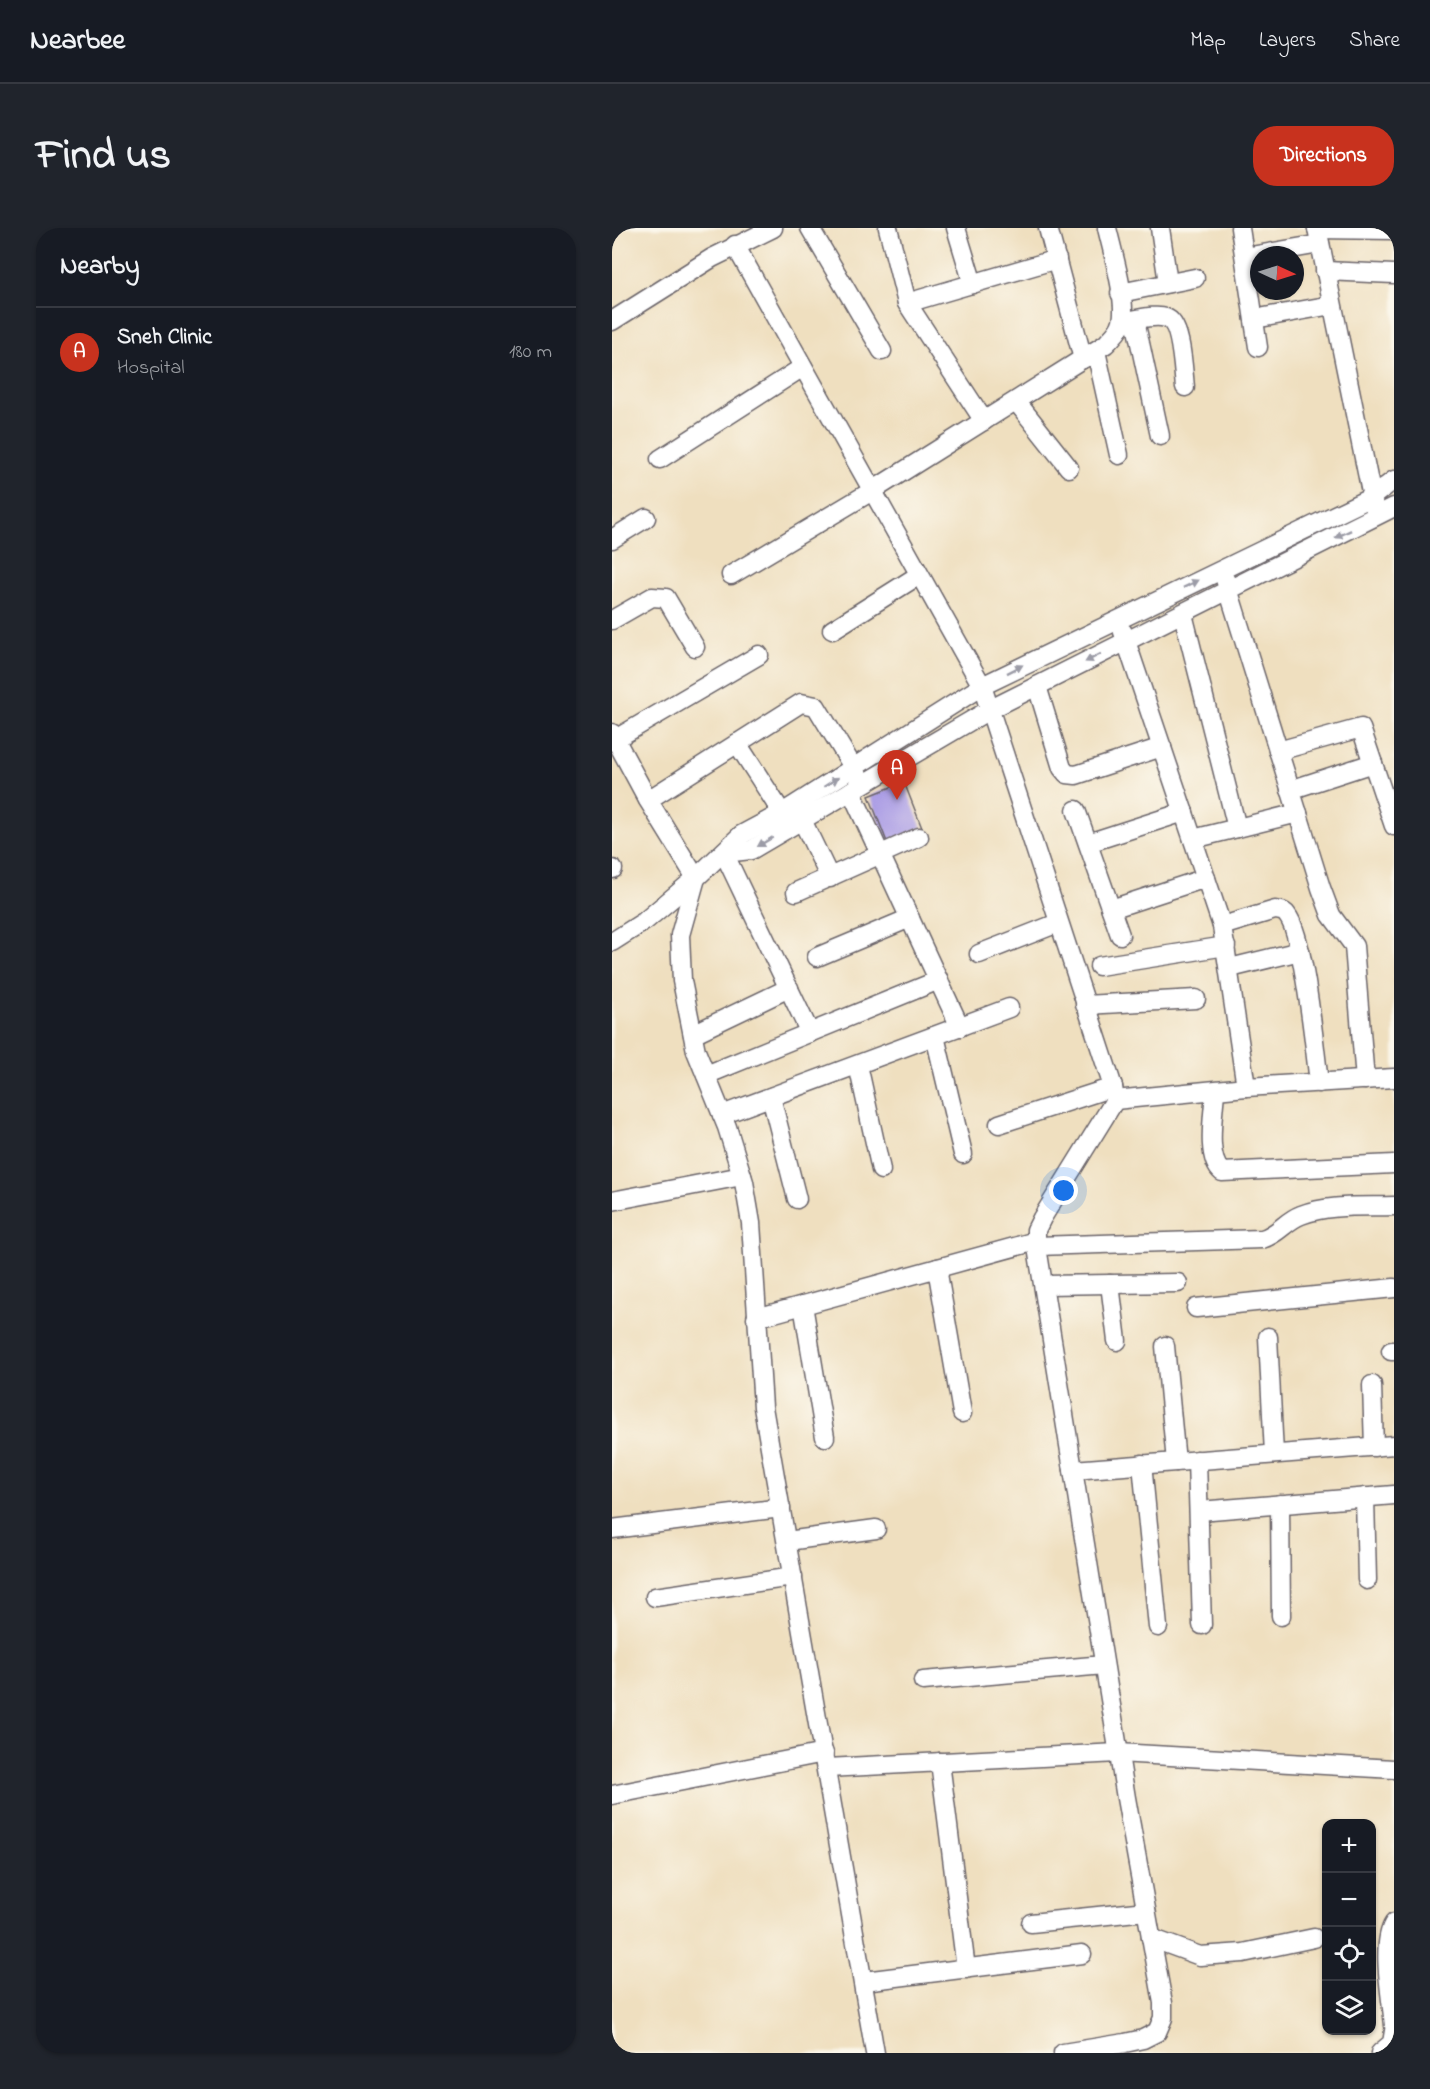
<!DOCTYPE html>
<html lang="en">
<head>
<meta charset="utf-8">
<style>
	body { margin:0; font-family:"Indie Flower",sans-serif; background:#20242c; color:#f1f3f6 }
	.controls { position:absolute; right:18px; bottom:18px; display:grid; overflow:hidden; border-radius:12px; box-shadow:0 2px 4px #0004 }
	.controls button { width:54px; height:54px; display:grid; place-items:center; padding:0; border:0; border-bottom:2px solid #363941; background:#171b24; color:#f1f3f6; font:30px sans-serif }
	.compass { position:absolute; left:638px; top:18px; width:54px; height:54px; border-radius:50%; background:#171b24; box-shadow:0 2px 4px #0004; rotate:94deg }
	.you { position:absolute; left:452px; top:963px; width:21px; height:21px; margin:-15px; border:4px solid #fff; border-radius:50%; background:#1a73e8; box-shadow:0 0 0 9px #1a73e833 }
	.badge { display:grid; place-items:center; width:39px; height:39px; border-radius:50%; background:#c8321e; color:#fff; font-size:20px; font-weight:700 }
	.pin { position:absolute; translate:-50% -50px; filter:drop-shadow(0 2px 3px #0008) }
	.pin::after { content:''; position:absolute; top:32px; width:21px; height:18px; background:inherit; clip-path:polygon(0 0,100% 0,50% 100%) }
	.list { margin:0; padding:0; list-style:none }
	h2 { display:flex; justify-content:space-between; align-items:center; height:78px; margin:0; padding:0 24px; font-size:26px }
	h2 small { font-size:20px; font-weight:400; color:#9ea1a6 }
	.list li { display:grid; grid-template-columns:39px 1fr auto; gap:18px; align-items:center; box-sizing:border-box; height:90px; padding:0 24px; border-top:2px solid #363941 }
	.list b { display:block; font-size:22px; white-space:nowrap }
	.list p { margin:0; font-size:20px; white-space:nowrap; color:#9ea1a6 }
	.list em { font-size:20px; font-style:normal; color:#9ea1a6 }
	.icon { flex:none; width:33px; height:33px; fill:none; stroke:currentColor; stroke-width:2; stroke-linecap:round; stroke-linejoin:round }
	.map { position:relative; flex:none; width:782px; height:1825px; overflow:hidden; border-radius:24px }
	header { display:flex; align-items:center; gap:36px; box-sizing:border-box; height:84px; padding:0 30px; background:#171b24; border-bottom:2px solid #363941 }
	header strong { font-size:28px }
	nav { display:flex; gap:33px; margin-inline-start:auto; font-size:21px }
	.intro { display:flex; align-items:center; justify-content:space-between; box-sizing:border-box; height:144px; padding:0 36px }
	h1 { margin:0; font-size:42px }
	.button { padding:15px 27px; border-radius:24px; background:#c8321e; color:#fff; font-size:21px; font-weight:700 }
	main { display:flex; gap:36px; padding:0 36px }
	aside { flex:1; background:#171b24; border-radius:24px; box-shadow:0 2px 4px #0004 }
	.map>svg:first-child { display:block }
	.building { fill:#ac9ee5 }
	.lines { fill:none; stroke-linecap:round; stroke-linejoin:round }
	.minor-casing { stroke:#6a6469; stroke-width:21 }
	.minor { stroke:#fff; stroke-width:18 }
	.oneway { fill:#9c9ca7 }
</style>
</head>
<body>
<header>
<strong>Nearbee</strong>
<nav><a>Map</a><a>Layers</a><a>Share</a></nav>
</header>
<div class="intro"><h1>Find us</h1><a class="button">Directions</a></div>
<main>
<aside>
<h2>Nearby<small></small></h2>
<ul class="list">
<li><span class="badge">A</span><div><b>Sneh Clinic</b><p>Hospital</p></div><em>180 m</em></li>
</ul>
</aside>
<div class="map">
<svg width="782" height="1825" viewBox="0 0 782 1825">
	<rect width="100%" height="100%" fill="#fbf7ec"/>
	<filter id="ink" filterUnits="userSpaceOnUse"><feTurbulence type="fractalNoise" baseFrequency=".0167" numOctaves="2"/><feDisplacementMap in="SourceGraphic" scale="12" xChannelSelector="R" yChannelSelector="G"/><feConvolveMatrix kernelMatrix="1 2 1 2 8 2 1 2 1" color-interpolation-filters="sRGB"/></filter>
	<filter id="wash" filterUnits="userSpaceOnUse"><feTurbulence type="fractalNoise" baseFrequency=".008" numOctaves="4" result="noise"/><feDisplacementMap in="SourceGraphic" scale="24" xChannelSelector="R" yChannelSelector="G"/><feGaussianBlur stdDeviation="1.35" result="paint"/><feColorMatrix in="noise" values="0 0 0 0 0 0 0 0 0 0 0 0 0 0 0 0 0 1.4 0 .05"/><feComposite in="paint" operator="in"/></filter>
	<g filter="url(#wash)">
		<rect width="100%" height="100%" fill="#efdfbf"/>
		<g id="blocks">
			<path class="building" d="M292 554 310 600 275 614 257 568Z"/>
		</g>
	</g>
	<g filter="url(#ink)">
		<use href="#blocks" fill-opacity="0" stroke="#6a6469" stroke-width="1.5"/>
		<g class="lines">
			<defs>
				<g id="minor">
					<path d="M198 0 270 123"/>
					<path d="M276 0 295 75 372 193"/>
					<path d="M344 0 361 56"/>
					<path d="M436 0 471 131"/>
					<path d="M548 0 556 55"/>
					<path d="M628 0 646 119"/>
					<path d="M705 0 762 279"/>
					<path d="M705 1 782 2"/>
					<path d="M123 17 370 458 501 859 503 872 430 990 424 1002V1013L514 1570 551 1775V1790L545 1804 531 1811 513 1815 451 1825"/>
					<path d="M633 29 708 16"/>
					<path d="M713 43 782 46"/>
					<path d="M508 65 583 50"/>
					<path d="M295 75 445 31"/>
					<path d="M642 91 720 77"/>
					<path d="M523 92 548 208"/>
					<path d="M0 93 100 30 161 0"/>
					<path d="M512 93C524 92 543 86 554 90 570 95 571 143 573 159"/>
					<path d="M484 123 507 227"/>
					<path d="M404 173 457 240"/>
					<path d="M48 231 191 139"/>
					<path d="M0 311 34 290"/>
					<path d="M119 347 260 263 494 116C500 109 508 103 510 93 515 72 500 22 495 0"/>
					<path d="M613 351 709 660 719 687 742 718 753 852"/>
					<path d="M571 386 625 600"/>
					<path d="M0 392 40 369 54 370 83 419"/>
					<path d="M220 402 307 347"/>
					<path d="M511 404 610 698 634 859"/>
					<path d="M425 458 450 540 455 546 464 547 550 519"/>
					<path d="M0 505 36 572 84 650 68 707 70 753 84 823 115 899 132 954 139 995 151 1179 263 1825"/>
					<path d="M0 513 147 427"/>
					<path d="M125 515 170 585"/>
					<path d="M666 523 749 500 782 598"/>
					<path d="M678 562 761 535"/>
					<path d="M239 563 348 799"/>
					<path d="M36 572 189 475 204 478 247 549"/>
					<path d="M464 582 508 707"/>
					<path d="M190 592 218 650"/>
					<path d="M581 611 686 585"/>
					<path d="M476 615 572 584"/>
					<path d="M112 625 139 622 377 482 782 279"/>
					<path d="M112 625 198 805"/>
					<path d="M0 641H1"/>
					<path d="M184 664 307 609"/>
					<path d="M499 681 594 650"/>
					<path d="M610 698 663 682C668 683 672 682 675 687 692 707 703 823 707 855"/>
					<path d="M0 714 33 693 84 650 129 607 170 585 370 458 760 269 782 252"/>
					<path d="M367 726 446 695"/>
					<path d="M205 729 298 690"/>
					<path d="M487 738 614 718"/>
					<path d="M618 740 688 723"/>
					<path d="M473 777 584 771"/>
					<path d="M81 806 177 760"/>
					<path d="M323 808 351 926"/>
					<path d="M246 837 269 942"/>
					<path d="M94 847 327 752"/>
					<path d="M603 863C602 884 593 930 610 944L782 936"/>
					<path d="M159 869 185 971"/>
					<path d="M503 872 634 859 782 850"/>
					<path d="M110 887 397 780"/>
					<path d="M387 896 501 859"/>
					<path d="M0 973 130 948"/>
					<path d="M424 1018 650 1011C667 1006 673 993 689 987 717 976 752 979 782 978"/>
					<path d="M325 1040 350 1185"/>
					<path d="M498 1056 505 1113"/>
					<path d="M432 1057 566 1055"/>
					<path d="M191 1077 213 1209"/>
					<path d="M584 1080 782 1060"/>
					<path d="M144 1090 424 1013"/>
					<path d="M656 1109 662 1226"/>
					<path d="M553 1118 564 1234"/>
					<path d="M779 1123H782"/>
					<path d="M760 1157 762 1219"/>
					<path d="M585 1232 590 1397"/>
					<path d="M530 1236 546 1399"/>
					<path d="M461 1242 782 1217"/>
					<path d="M753 1269 755 1352"/>
					<path d="M668 1276 669 1388"/>
					<path d="M587 1283 782 1267"/>
					<path d="M0 1301 169 1280"/>
					<path d="M175 1313 264 1301"/>
					<path d="M43 1369 181 1349"/>
					<path d="M311 1453 492 1437"/>
					<path d="M328 1534 354 1741"/>
					<path d="M215 1540 506 1525 782 1541"/>
					<path d="M0 1567 212 1525"/>
					<path d="M419 1695 534 1683"/>
					<path d="M782 1695C768 1716 780 1772 782 1798"/>
					<path d="M539 1710 588 1728 631 1725 702 1710"/>
					<path d="M252 1753 470 1726"/>
					<path d="M768 1825 780 1815 782 1803"/>
				</g>
			</defs>
			<use href="#minor" class="minor-casing"/>
			<use href="#minor" class="minor"/>
		</g>
		<defs><path id="oneway-solid" d="M-6-.8H1V-3.2L6.5 0L1 3.2V.8H-6Z" transform="scale(1.5)"/></defs>
		<g class="oneway">
			<use href="#oneway-solid" transform="translate(731 306) rotate(154)"/>
			<use href="#oneway-solid" transform="translate(579 356) rotate(-26)"/>
			<use href="#oneway-solid" transform="translate(481 430) rotate(153)"/>
			<use href="#oneway-solid" transform="translate(403 441) rotate(-27)"/>
			<use href="#oneway-solid" transform="translate(219 554) rotate(-33)"/>
			<use href="#oneway-solid" transform="translate(153 614) rotate(149)"/>
		</g>
	</g>
</svg>
<div class="controls">
<button>+</button>
<button>−</button>
<button><svg class="icon" aria-label="locate" viewBox="0 0 24 24"><circle cx="12" cy="12" r="6"/><path d="M12 2v4M12 18v4M2 12h4M18 12h4"/></svg></button>
<button><svg class="icon" aria-label="layers" viewBox="0 0 24 24"><path d="M12 4l9 5-9 5-9-5zM3 14l9 5 9-5"/></svg></button>
</div>
<svg class="compass" viewBox="-18 -18 36 36"><path d="M0-13l5 13h-10z" fill="#e53935"/><path d="M0 13l5-13h-10z" fill="#9ea1a6"/></svg>
<div class="you"></div>
<div class="pin badge" style="left:285px;top:572px">A</div>
</div>
</main>
</body>
</html>
